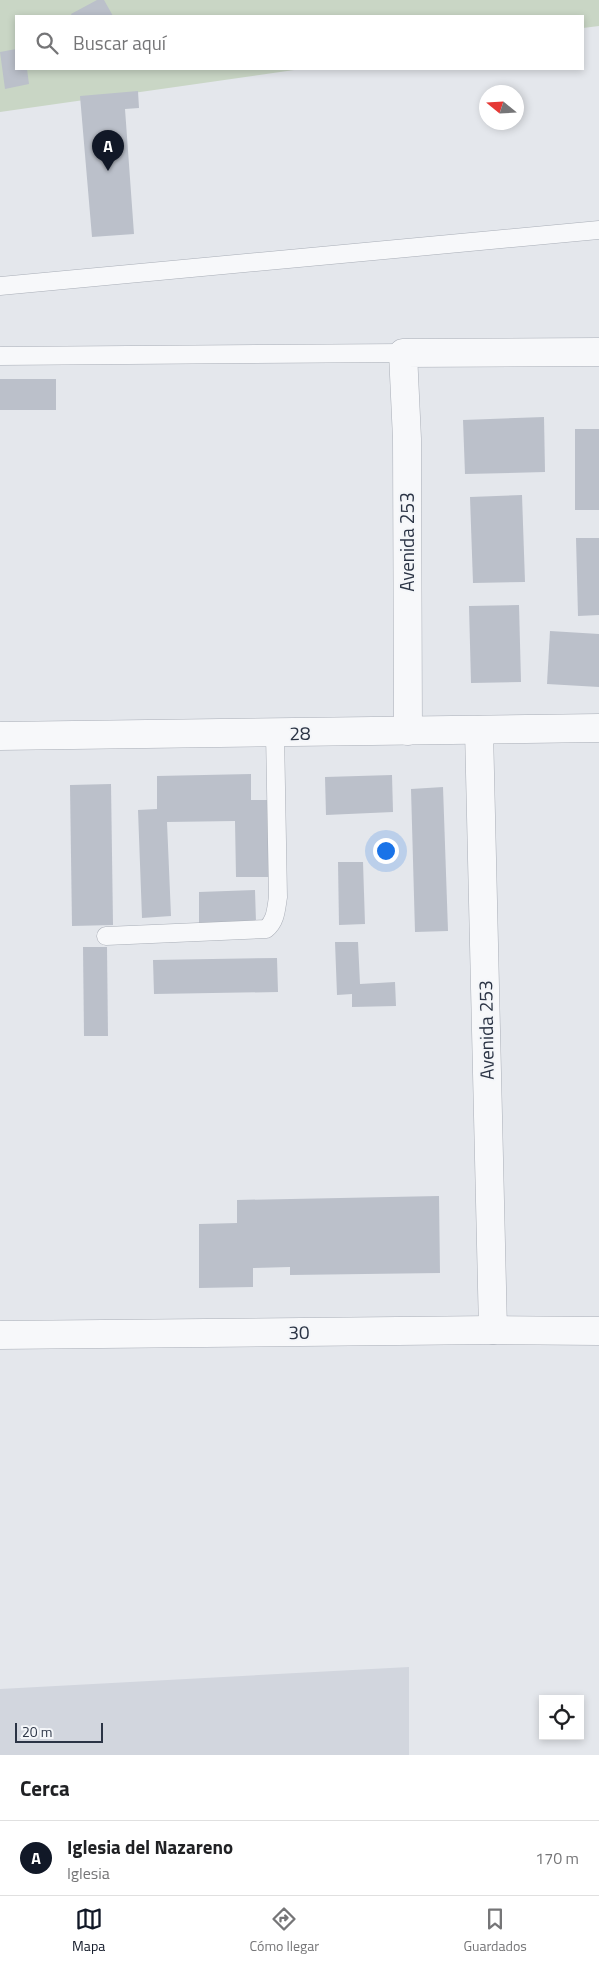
<!DOCTYPE html>
<html lang="es">
<head>
<meta charset="utf-8">
<style>
	body { margin:0; font-family:"Titillium Web",sans-serif; background:#f2f2f2; color:#202124 }
	.controls { position:absolute; right:15px; bottom:15px; display:grid; overflow:hidden; border-radius:0px; box-shadow:0 2px 8px #0003 }
	.controls button { width:45px; height:45px; display:grid; place-items:center; padding:0; border:0; border-bottom:1px solid #e0e0e0; background:#fff; color:#202124; font:25px sans-serif }
	.compass { position:absolute; left:479px; top:85px; width:45px; height:45px; border-radius:50%; background:#fff; box-shadow:0 2px 8px #0003; rotate:288deg }
	.scale { position:absolute; left:15px; bottom:12px; width:88px; box-sizing:border-box; padding-left:5px; border:2px solid #2b3445; border-top:0; font-size:14px; line-height:18px; white-space:nowrap; color:#2b3445; -webkit-text-stroke:4px #f4f6f9; paint-order:stroke }
	.you { position:absolute; left:385px; top:850px; width:18px; height:18px; margin:-12px; border:4px solid #fff; border-radius:50%; background:#1a73e8; box-shadow:0 0 0 8px #1a73e833 }
	.badge { display:grid; place-items:center; width:32px; height:32px; border-radius:50%; background:#111827; color:#fff; font-size:16px; font-weight:700 }
	.pin { position:absolute; translate:-50% -41px; filter:drop-shadow(0 1px 2px #0008) }
	.pin::after { content:''; position:absolute; top:26px; width:18px; height:15px; background:inherit; clip-path:polygon(0 0,100% 0,50% 100%) }
	.list { margin:0; padding:0; list-style:none }
	h2 { display:flex; justify-content:space-between; align-items:center; height:65px; margin:0; padding:0 20px; font-size:21px }
	h2 small { font-size:16px; font-weight:400; color:#757577 }
	.list li { display:grid; grid-template-columns:32px 1fr auto; gap:15px; align-items:center; box-sizing:border-box; height:75px; padding:0 20px; border-top:1px solid #e0e0e0 }
	.list b { display:block; font-size:19px; white-space:nowrap }
	.list p { margin:0; font-size:16px; white-space:nowrap; color:#757577 }
	.list em { font-size:16px; font-style:normal; color:#757577 }
	.icon { flex:none; width:28px; height:28px; fill:none; stroke:currentColor; stroke-width:2; stroke-linecap:round; stroke-linejoin:round }
	.map { position:relative; flex:none; width:599px; height:1755px; overflow:hidden }
	.search { position:absolute; background:#fff; box-shadow:0 2px 8px #0003; left:15px; right:15px; top:15px; height:55px; display:flex; align-items:center; gap:12px; box-sizing:border-box; padding:0 18px; border-radius:0px; color:#757577; font-size:19px }
	.sheet { height:140px; background:#fff }
	nav { display:flex; justify-content:space-around; align-items:center; box-sizing:border-box; height:70px; border-top:1px solid #e0e0e0; background:#fff; font-size:14px; color:#757577 }
	nav a { display:grid; justify-items:center; gap:2px }
	nav .on { color:#111827 }
	.map>svg:first-child { display:block }
	.built { fill:#d2d6de }
	.green { fill:#c9d6c5 }
	.building { fill:#bbc0ca }
	.lines { fill:none; stroke-linecap:round; stroke-linejoin:round }
	.lane-casing { stroke:#a9aeb7; stroke-width:19 }
	.street-casing { stroke:#a9aeb7; stroke-width:29 }
	.lane { stroke:#f7f8fa; stroke-width:18 }
	.street { stroke:#f7f8fa; stroke-width:28 }
	.labels { text-anchor:middle; stroke-width:4; stroke-linejoin:round; paint-order:stroke }
	.street-label { font-size:19px; fill:#2b3445; stroke:#f4f6f9 }
</style>
</head>
<body>
<div class="map">
<svg width="599" height="1755" viewBox="0 0 599 1755">
	<rect width="100%" height="100%" fill="#e4e7ec"/>
	<path class="built" d="M409 1667V1755H0V1689Z"/>
	<path class="green" d="M0 0H599V26L583 28V16H16V69H301L0 112Z"/>
	<g class="building">
		<path d="M97 0H104L113 16H72L71 14Z"/>
		<path d="M16 49V69H27L29 84 5 89 0 52Z"/>
		<path d="M138 91 139 108 125 109 134 234 92 237 80 96Z"/>
		<rect x="0" y="379" width="56" height="31"/>
		<path d="M544 417 545 472 465 474 463 420Z"/>
		<rect x="575" y="429" width="24" height="81"/>
		<path d="M522 495 525 582 473 583 470 497Z"/>
		<path d="M576 538H599V615L578 616Z"/>
		<path d="M519 605 521 682 471 683 469 606Z"/>
		<path d="M550 631 599 634V687L547 684Z"/>
		<path d="M251 774V800H273L274 877H236L235 821 167 822 171 916 142 918 138 810 157 809V776Z"/>
		<path d="M392 775 393 812 326 815 325 777Z"/>
		<path d="M111 784 113 925 72 926 70 785Z"/>
		<path d="M443 787 448 931 415 932 411 789Z"/>
		<path d="M338 862H363L365 924 339 925Z"/>
		<path d="M255 890 256 923 199 924V892Z"/>
		<path d="M335 942H358L360 984 395 982 396 1006 352 1007V994L337 995Z"/>
		<path d="M83 947H107L108 1036H84Z"/>
		<path d="M277 958 278 992 154 994 153 960Z"/>
		<path d="M439 1196 440 1273 290 1275V1267L253 1268V1287L199 1288V1224L237 1223V1200Z"/>
	</g>
	<g class="lines">
		<defs>
			<g id="lane">
				<path d="M0 286 599 230"/>
				<path d="M0 356 403 353"/>
				<path d="M106 936 266 929C276 921 276 909 278 897L275 733"/>
			</g>
			<g id="street">
				<path d="M479 730 493 1330"/>
				<path d="M408 731 407 439 403 353 599 352"/>
				<path d="M0 736 599 728"/>
				<path d="M0 1335 493 1330 599 1331"/>
			</g>
		</defs>
		<use href="#lane" class="lane-casing"/>
		<use href="#street" class="street-casing"/>
		<use href="#lane" class="lane"/>
		<use href="#street" class="street"/>
	</g>
	<g class="labels">
		<g class="street-label">
			<text transform="translate(407 542) rotate(-90)" y="7">Avenida 253</text>
			<text transform="translate(300 733) rotate(-1)" y="7">28</text>
			<text transform="translate(486 1030) rotate(-91)" y="7">Avenida 253</text>
			<text transform="translate(299 1332) rotate(-1)" y="7">30</text>
		</g>
	</g>
</svg>
<div class="controls">
<button><svg class="icon" aria-label="locate" viewBox="0 0 24 24"><circle cx="12" cy="12" r="6"/><path d="M12 2v4M12 18v4M2 12h4M18 12h4"/></svg></button>
</div>
<svg class="compass" viewBox="-18 -18 36 36"><path d="M0-13l5 13h-10z" fill="#e53935"/><path d="M0 13l5-13h-10z" fill="#757577"/></svg>
<div class="scale">20 m</div>
<div class="you"></div>
<div class="pin badge" style="left:108px;top:171px">A</div>
<div class="search"><svg class="icon" aria-label="search" viewBox="0 0 24 24"><circle cx="10" cy="10" r="6"/><path d="M15 15l6 6"/></svg>Buscar aquí</div>
</div>
<section class="sheet">
<h2>Cerca<small></small></h2>
<ul class="list">
<li><span class="badge">A</span><div><b>Iglesia del Nazareno</b><p>Iglesia</p></div><em>170 m</em></li>
</ul>
</section>
<nav>
<a class="on"><svg class="icon" aria-label="map" viewBox="0 0 24 24"><path d="M3 6l6-2 6 2 6-2v14l-6 2-6-2-6 2zM9 4v14M15 6v14"/></svg>Mapa</a>
<a><svg class="icon" aria-label="directions" viewBox="0 0 24 24"><path d="M12 3l9 9-9 9-9-9zM9 14v-3h6M13 9l2 2-2 2"/></svg>Cómo llegar</a>
<a><svg class="icon" aria-label="saved" viewBox="0 0 24 24"><path d="M7 4h10v16l-5-4-5 4z"/></svg>Guardados</a>
</nav>
</body>
</html>
